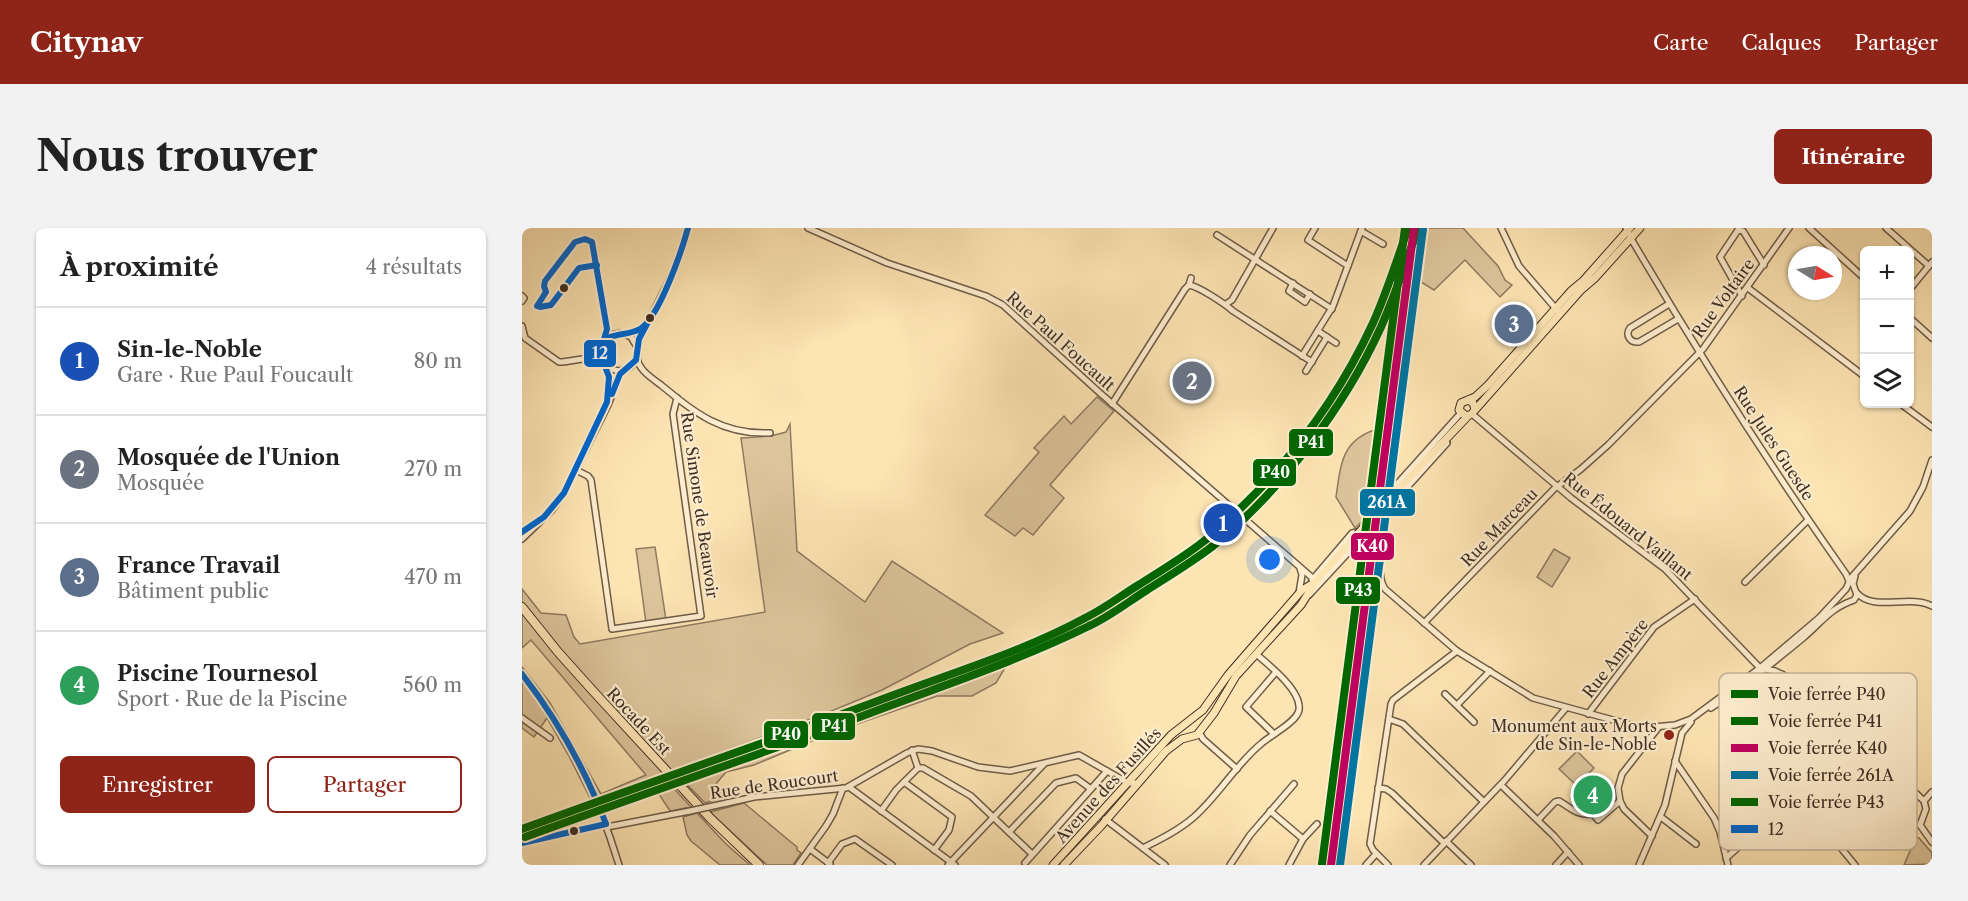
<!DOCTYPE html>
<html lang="fr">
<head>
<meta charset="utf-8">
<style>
	body { margin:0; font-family:"Libre Caslon Text",serif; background:#f2f2f2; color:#222 }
	.controls { position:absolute; right:18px; top:18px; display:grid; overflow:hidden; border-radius:9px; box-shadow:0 2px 4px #0004 }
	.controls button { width:54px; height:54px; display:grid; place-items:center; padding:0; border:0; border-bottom:2px solid #e0e0e0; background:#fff; color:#222; font:30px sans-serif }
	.compass { position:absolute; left:1266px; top:18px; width:54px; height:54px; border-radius:50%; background:#fff; box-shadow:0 2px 4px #0004; rotate:101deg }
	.you { position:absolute; left:748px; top:332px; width:21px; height:21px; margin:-15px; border:4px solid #fff; border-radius:50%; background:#1a73e8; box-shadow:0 0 0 9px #1a73e833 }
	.badge { display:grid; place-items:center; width:39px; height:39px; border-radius:50%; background:#8f2418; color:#fff; font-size:20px; font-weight:700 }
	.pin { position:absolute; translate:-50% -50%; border:3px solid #fff; box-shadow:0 2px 6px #0006 }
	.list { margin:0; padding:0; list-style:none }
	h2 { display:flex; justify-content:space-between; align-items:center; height:78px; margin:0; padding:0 24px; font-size:26px }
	h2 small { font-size:20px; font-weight:400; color:#767676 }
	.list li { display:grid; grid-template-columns:39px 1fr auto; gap:18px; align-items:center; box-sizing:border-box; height:108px; padding:0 24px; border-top:2px solid #e0e0e0 }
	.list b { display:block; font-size:22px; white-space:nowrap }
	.list p { margin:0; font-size:20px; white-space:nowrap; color:#767676 }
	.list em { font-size:20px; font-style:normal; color:#767676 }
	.actions { display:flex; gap:12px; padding:18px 24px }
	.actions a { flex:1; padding:14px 0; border:2px solid #8f2418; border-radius:9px; text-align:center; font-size:21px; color:#8f2418 }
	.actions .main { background:#8f2418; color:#fff }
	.icon { flex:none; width:33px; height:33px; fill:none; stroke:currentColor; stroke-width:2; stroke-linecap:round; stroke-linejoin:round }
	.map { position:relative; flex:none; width:1410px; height:637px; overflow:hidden; border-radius:9px }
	header { display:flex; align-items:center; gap:36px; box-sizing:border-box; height:84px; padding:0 30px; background:#8f2418; color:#fff }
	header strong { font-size:28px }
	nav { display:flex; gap:33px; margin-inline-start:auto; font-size:21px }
	.intro { display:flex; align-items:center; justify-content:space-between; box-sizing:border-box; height:144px; padding:0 36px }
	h1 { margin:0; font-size:42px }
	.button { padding:15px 27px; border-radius:9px; background:#8f2418; color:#fff; font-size:21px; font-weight:700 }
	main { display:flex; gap:36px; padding:0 36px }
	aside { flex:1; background:#fff; border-radius:9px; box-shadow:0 2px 4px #0004 }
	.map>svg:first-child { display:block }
	.green { fill:#ddc59b; stroke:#8e7a60; stroke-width:1.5 }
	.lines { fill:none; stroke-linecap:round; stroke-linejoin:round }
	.minor-casing { stroke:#6e5c48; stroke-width:8 }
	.major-casing { stroke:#3f2f24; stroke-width:9 }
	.highway-casing { stroke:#3f2f24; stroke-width:10 }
	.minor { stroke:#feedce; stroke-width:5 }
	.major { stroke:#fde4b3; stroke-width:7 }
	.highway { stroke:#fde4b3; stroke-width:8 }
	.minor-bridge-casing { stroke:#6e5c48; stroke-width:8; stroke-linecap:butt }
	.major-bridge-casing { stroke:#3f2f24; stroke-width:9; stroke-linecap:butt }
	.minor-bridge { stroke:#feedce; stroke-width:5 }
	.major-bridge { stroke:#fde4b3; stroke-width:7 }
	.bus-1-casing { stroke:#feedce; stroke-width:10 }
	.bus-1 { stroke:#06c; stroke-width:6 }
	.rail-1-casing { stroke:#feedce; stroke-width:12 }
	.rail-2-casing { stroke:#feedce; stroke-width:12 }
	.rail-3-casing { stroke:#feedce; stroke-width:12 }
	.rail-4-casing { stroke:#feedce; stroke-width:12 }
	.rail-5-casing { stroke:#feedce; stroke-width:12 }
	.rail-1 { stroke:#060; stroke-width:8 }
	.rail-2 { stroke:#060; stroke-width:8 }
	.rail-3 { stroke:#bf005f; stroke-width:8 }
	.rail-4 { stroke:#0075a1; stroke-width:8 }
	.rail-5 { stroke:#060; stroke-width:8 }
	.bus-dot { fill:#3f2f24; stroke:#feedce; stroke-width:2 }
	.poi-dot { fill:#8f2418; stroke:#feedce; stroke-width:2 }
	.labels { text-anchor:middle; stroke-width:4.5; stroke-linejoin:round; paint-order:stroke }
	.street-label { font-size:16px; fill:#3f2f24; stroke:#feedce }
	.poi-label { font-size:16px; fill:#3f2f24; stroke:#feedce; text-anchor:end }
	.key { fill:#feedce; stroke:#c5b49b; stroke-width:1.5 }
	.key-label { font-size:16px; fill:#3f2f24 }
	.line-badge { stroke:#feedce; stroke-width:2 }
	.badge-label { font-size:16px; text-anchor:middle; font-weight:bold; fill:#fff }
</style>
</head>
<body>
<header>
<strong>Citynav</strong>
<nav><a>Carte</a><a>Calques</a><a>Partager</a></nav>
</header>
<div class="intro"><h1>Nous trouver</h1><a class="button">Itinéraire</a></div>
<main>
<aside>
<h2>À proximité<small>4 résultats</small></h2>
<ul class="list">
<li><span class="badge" style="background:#1a4fb4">1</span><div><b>Sin-le-Noble</b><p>Gare · Rue Paul Foucault</p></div><em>80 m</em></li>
<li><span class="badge" style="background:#6b7280">2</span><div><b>Mosquée de l'Union</b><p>Mosquée</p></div><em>270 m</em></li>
<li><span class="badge" style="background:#5c6f8a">3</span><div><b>France Travail</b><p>Bâtiment public</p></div><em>470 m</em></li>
<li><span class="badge" style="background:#2e9e5b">4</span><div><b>Piscine Tournesol</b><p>Sport · Rue de la Piscine</p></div><em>560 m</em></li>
</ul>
<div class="actions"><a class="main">Enregistrer</a><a>Partager</a></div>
</aside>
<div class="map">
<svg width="1410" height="637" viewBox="0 0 1410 637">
	<rect width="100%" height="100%" fill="#fde4b3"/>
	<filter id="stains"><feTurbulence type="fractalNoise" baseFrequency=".00333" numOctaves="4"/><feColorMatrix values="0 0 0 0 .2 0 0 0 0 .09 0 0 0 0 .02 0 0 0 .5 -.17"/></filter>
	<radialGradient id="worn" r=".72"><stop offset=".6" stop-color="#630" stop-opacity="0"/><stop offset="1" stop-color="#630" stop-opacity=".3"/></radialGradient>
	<g class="green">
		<path d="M897 0H941L976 38 983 52 990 57 978 69 943 32 912 62 891 49Z"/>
		<path d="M575 169 592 183 528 257 542 270 511 307 501 300 493 308 463 287 517 224 512 220 542 188 549 196Z"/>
		<path d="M268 196 275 323 343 374 370 333 481 405 448 416 360 462 305 485 127 551 131 557 145 553 169 579 148 583 131 557 80 578 78 570 70 574 48 530 25 490 12 509 0 500V439L28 475 79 566 124 547 9 412 0 420V361L19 385 44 387 52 409 58 416 243 384 219 210 249 208 264 204Z"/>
		<path d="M859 200 849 285 833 300 814 269C819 234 820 210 859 200Z"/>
		<path d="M133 319 144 392 124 395 114 321Z"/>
		<path d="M1032 321 1048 330 1030 359 1015 349Z"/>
		<path d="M484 438 474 455 450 468H415L309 505 232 537 204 544 193 557 202 569 183 575 157 548 253 514 318 495 409 463 452 451Z"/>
		<path d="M1055 523 1072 540 1055 558 1037 541Z"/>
		<path d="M222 575 275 619V622L279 625 271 637H245L188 584Z"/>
		<path d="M175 585 204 616 228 637H198L169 613 165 607 161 589Z"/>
		<path d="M1394 609 1397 610 1410 625V636L1382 637Z"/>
	</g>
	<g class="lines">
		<defs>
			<g id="minor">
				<path d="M286 0 365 35 464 68 481 77 578 165 794 353"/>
				<path d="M793 0 786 12 826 38"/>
				<path d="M979 0 997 38 1035 82"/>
				<path d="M1104 0 1111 14C1178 128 1248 238 1324 346L1327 353"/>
				<path d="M1287 0 1342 50"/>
				<path d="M1364 0 1407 38"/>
				<path d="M839 3 861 16"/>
				<path d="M695 7 810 81"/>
				<path d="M771 55 767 63 783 74 788 66"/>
				<path d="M667 57C678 59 703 76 711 83L790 134"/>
				<path d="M1226 60 1342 148"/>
				<path d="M1388 61 1410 34"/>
				<path d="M0 68 2 70 0 73"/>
				<path d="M1220 68 1198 29 1216 2 1221 3 1242 37"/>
				<path d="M704 76 710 72 751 0"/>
				<path d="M1147 76 1108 100C1103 107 1108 115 1117 114L1156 91"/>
				<path d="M1388 90 1410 110"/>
				<path d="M0 98 3 110 37 134C52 134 67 126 81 134"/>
				<path d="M805 109 814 115"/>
				<path d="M780 128 811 78 840 0"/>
				<path d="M115 129C116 142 130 150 139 157 173 185 200 207 248 205"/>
				<path d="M83 136C91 144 103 146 111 136 118 128 115 119 118 110 121 101 127 93 131 85 144 58 160 29 166 0"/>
				<path d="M784 143 805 109 796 103"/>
				<path d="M86 170 87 149 78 125 81 114 88 107 100 105 109 109 115 119"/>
				<path d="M590 176 663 61 667 57 669 50"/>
				<path d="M1379 176 1410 199"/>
				<path d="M950 186 1049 270 1143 341 1238 440 1253 443 1271 452 1340 514"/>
				<path d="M925 215 870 276 867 275 865 270 868 264 938 186"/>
				<path d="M54 242 66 248 69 252 90 401 179 388 151 186 155 170"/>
				<path d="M865 275C861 294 852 346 863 361L935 423 1011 470 1120 500 1153 497 1169 491 1238 440 1297 390 1324 361 1329 350 1388 283 1401 259 1410 232"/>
				<path d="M0 311 30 282 42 265 86 177 97 148 101 142"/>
				<path d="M1223 354 1286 292"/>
				<path d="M777 365 780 347 778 340"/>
				<path d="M1335 365C1351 384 1388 366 1410 378"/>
				<path d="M787 367 837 313 839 309 838 305 835 304 830 305 790 352"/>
				<path d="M902 395 1032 261 1059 241 1086 217 1181 121 1267 0"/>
				<path d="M0 446C46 502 76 568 97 637"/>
				<path d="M923 466 952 494"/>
				<path d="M1196 472 1225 517 1278 570 1333 637"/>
				<path d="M935 477 968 443"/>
				<path d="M1189 480C1221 459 1252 434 1281 410 1301 393 1307 381 1332 372L1335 367 1331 356 1333 348"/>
				<path d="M1066 486 1132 399 1173 371"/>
				<path d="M0 490 28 510"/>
				<path d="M867 491 881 496 962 574"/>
				<path d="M1358 494 1340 514 1402 573 1404 581 1398 597 1410 614"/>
				<path d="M1213 501C1225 492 1236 481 1251 481L1260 446"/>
				<path d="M677 504 681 511 715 541"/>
				<path d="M752 506 724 479 754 444"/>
				<path d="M390 522 396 540"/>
				<path d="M1153 533 1192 590 1198 604 1206 637"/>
				<path d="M382 554 430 589 427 602 412 622"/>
				<path d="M979 557 1032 608 1057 637"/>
				<path d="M327 559 433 637"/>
				<path d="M856 560 864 561 870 565 922 615"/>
				<path d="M1402 573 1410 564"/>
				<path d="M205 575 232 569 324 560 385 525 396 521 410 523 456 539 488 543 557 527 606 555H616"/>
				<path d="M359 583 374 562 396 540H401L449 568 510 626"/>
				<path d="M748 583 781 611"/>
				<path d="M1139 589 1174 616"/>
				<path d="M583 591 643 637"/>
				<path d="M1016 592 1033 574 1037 573C1049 580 1055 588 1071 586L1076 592 1098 573"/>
				<path d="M85 599 168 583"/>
				<path d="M487 604 534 555 554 550 569 561"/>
				<path d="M1130 608 1102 581 1098 573 1096 560 1100 546 1136 500"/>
				<path d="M924 613 949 637"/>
				<path d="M1314 613 1383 554"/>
				<path d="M0 615 84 596"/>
				<path d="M621 620C639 611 657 602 672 589 697 567 714 536 740 515 749 507 775 494 777 482 780 463 747 437 734 426"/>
				<path d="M288 621 308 636"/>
				<path d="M1204 630 1220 616"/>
				<path d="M306 635 320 616 333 611 370 637"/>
				<path d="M503 635 585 543"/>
				<path d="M276 637 304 598 311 586 321 560"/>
				<path d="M426 637 522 536"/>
				<path d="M708 637 728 607 772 556"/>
				<path d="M767 637 781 611 795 596"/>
				<path d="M844 637 854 626"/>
				<path d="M866 637 851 622 848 616 869 476 871 472 935 423"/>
				<path d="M902 637 983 552 1044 480"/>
				<path d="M1034 637 1046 624"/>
				<path d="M1117 637 1143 577 1160 505 1169 494"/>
			</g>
			<g id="major">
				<path d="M946 172 951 175 953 181 950 186 944 188 937 182 939 175 953 169 966 157 1049 63 1061 53 1108 0"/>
				<path d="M953 182 1059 62 1073 50 1118 0"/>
				<path d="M867 271 946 188"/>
				<path d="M531 637 649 507 681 482 706 447 780 362 792 355"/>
				<path d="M542 637 579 598 644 523 660 511 675 507 692 485 714 448 779 377 794 353 832 310"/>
			</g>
			<path id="highway" d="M0 379 36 424 71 463 188 590 237 637"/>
		</defs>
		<use href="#minor" class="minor-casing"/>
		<use href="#major" class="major-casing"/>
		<use href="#highway" class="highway-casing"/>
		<use href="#minor" class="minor"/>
		<use href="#major" class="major"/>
		<use href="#highway" class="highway"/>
		<defs>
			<path id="minor-bridge" d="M168 583 205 575"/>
			<path id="major-bridge" d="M832 310 867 271"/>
		</defs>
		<use href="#minor-bridge" class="minor-bridge-casing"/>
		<use href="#major-bridge" class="major-bridge-casing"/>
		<use href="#minor-bridge" class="minor-bridge"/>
		<use href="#major-bridge" class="major-bridge"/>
		<defs>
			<g id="bus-1">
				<path d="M18 79 29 77 57 40 75 37"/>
				<path d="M79 121 86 110C96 105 108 107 118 101 137 90 160 22 166 0"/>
				<path d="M90 166 98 146 114 132 117 111 126 94"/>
				<path d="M0 304 22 289 42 265 85 174 87 149 78 125 85 101 70 14 63 11 53 14 23 53 22 58 24 64 15 78"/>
				<path d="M0 446C36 492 63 541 84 596"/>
				<path d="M0 615 84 596"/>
			</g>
		</defs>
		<use href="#bus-1" class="bus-1-casing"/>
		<use href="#bus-1" class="bus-1"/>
		<defs>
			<path id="rail-1" d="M0 601C120 557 241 516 361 471 429 445 501 424 565 389 583 380 600 367 618 356 641 341 666 327 687 309 756 250 813 177 851 95 865 64 875 32 886 0"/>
			<path id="rail-2" d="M3 609C124 565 246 524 367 478 434 453 502 430 567 398 587 389 606 374 625 362 647 348 670 334 691 318 759 263 823 178 859 99 873 67 884 35 895 3"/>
			<path id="rail-3" d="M809 637 892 0"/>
			<path id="rail-4" d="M818 637 901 1"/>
			<path id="rail-5" d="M800 636 883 0"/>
		</defs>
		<use href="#rail-1" class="rail-1-casing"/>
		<use href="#rail-2" class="rail-2-casing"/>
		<use href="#rail-3" class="rail-3-casing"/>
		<use href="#rail-4" class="rail-4-casing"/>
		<use href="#rail-5" class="rail-5-casing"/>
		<use href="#rail-1" class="rail-1"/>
		<use href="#rail-2" class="rail-2"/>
		<use href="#rail-3" class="rail-3"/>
		<use href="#rail-4" class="rail-4"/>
		<use href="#rail-5" class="rail-5"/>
	</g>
	<g class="bus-dot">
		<circle cx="42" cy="60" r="5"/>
		<circle cx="128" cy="90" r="5"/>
		<circle cx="52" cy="603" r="5"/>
	</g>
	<circle class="poi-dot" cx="1147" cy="507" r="6"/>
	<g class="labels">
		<g class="street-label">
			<text transform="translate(1201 70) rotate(-54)" y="6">Rue Voltaire</text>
			<text transform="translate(539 113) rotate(42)" y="6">Rue Paul Foucault</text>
			<text transform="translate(1252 215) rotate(57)" y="6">Rue Jules Guesde</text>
			<text transform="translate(178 277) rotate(82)" y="6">Rue Simone de Beauvoir</text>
			<text transform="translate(1106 298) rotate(39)" y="6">Rue Édouard Vaillant</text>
			<text transform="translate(977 299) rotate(-46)" y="6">Rue Marceau</text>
			<text transform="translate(1093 430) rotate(-52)" y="6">Rue Ampère</text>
			<text transform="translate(117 493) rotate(47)" y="6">Rocade Est</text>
			<text transform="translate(252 556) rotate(-8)" y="6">Rue de Roucourt</text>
			<text transform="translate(586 557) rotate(-48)" y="6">Avenue des Fusillés</text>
		</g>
		<g class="poi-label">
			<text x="1135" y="504">Monument aux Morts<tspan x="1135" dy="18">de Sin-le-Noble</tspan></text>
		</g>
	</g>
	<rect x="1197" y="445" width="198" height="177" rx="9" class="key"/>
	<rect x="1209" y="462" width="27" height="8" fill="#060"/>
	<rect x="1209" y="489" width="27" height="8" fill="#060"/>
	<rect x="1209" y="516" width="27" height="8" fill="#bf005f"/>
	<rect x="1209" y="543" width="27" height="8" fill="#0075a1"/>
	<rect x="1209" y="570" width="27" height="8" fill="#060"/>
	<rect x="1209" y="597" width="27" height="8" fill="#06c"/>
	<g class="key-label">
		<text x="1246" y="472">Voie ferrée P40</text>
		<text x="1246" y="499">Voie ferrée P41</text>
		<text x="1246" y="526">Voie ferrée K40</text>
		<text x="1246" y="553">Voie ferrée 261A</text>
		<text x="1246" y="580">Voie ferrée P43</text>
		<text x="1246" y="607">12</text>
	</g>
	<g class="line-badge">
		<rect x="61" y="111" width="34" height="29" rx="6" fill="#06c"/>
		<rect x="766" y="200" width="46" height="29" rx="6" fill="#060"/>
		<rect x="730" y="230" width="45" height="29" rx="6" fill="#060"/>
		<rect x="837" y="260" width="57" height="29" rx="6" fill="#0075a1"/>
		<rect x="828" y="304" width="45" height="29" rx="6" fill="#bf005f"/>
		<rect x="813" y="348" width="46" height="29" rx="6" fill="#060"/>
		<rect x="289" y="484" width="45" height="29" rx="6" fill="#060"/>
		<rect x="241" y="492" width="46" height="29" rx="6" fill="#060"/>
	</g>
	<g class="badge-label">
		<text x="78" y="131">12</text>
		<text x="789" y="220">P41</text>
		<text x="753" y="250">P40</text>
		<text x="865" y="280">261A</text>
		<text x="850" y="324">K40</text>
		<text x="836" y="368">P43</text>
		<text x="312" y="504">P41</text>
		<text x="264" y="512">P40</text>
	</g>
	<rect width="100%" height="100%" filter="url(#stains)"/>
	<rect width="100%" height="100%" fill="url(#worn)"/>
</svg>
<div class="controls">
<button>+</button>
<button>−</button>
<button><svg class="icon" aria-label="layers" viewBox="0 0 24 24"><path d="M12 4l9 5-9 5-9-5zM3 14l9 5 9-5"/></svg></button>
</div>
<svg class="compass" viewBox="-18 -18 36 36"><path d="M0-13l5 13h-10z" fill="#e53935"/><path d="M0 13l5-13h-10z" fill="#767676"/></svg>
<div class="you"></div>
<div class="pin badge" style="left:701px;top:295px;background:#1a4fb4">1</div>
<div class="pin badge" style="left:670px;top:153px;background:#6b7280">2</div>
<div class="pin badge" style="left:992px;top:96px;background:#5c6f8a">3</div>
<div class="pin badge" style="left:1071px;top:567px;background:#2e9e5b">4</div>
</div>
</main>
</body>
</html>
